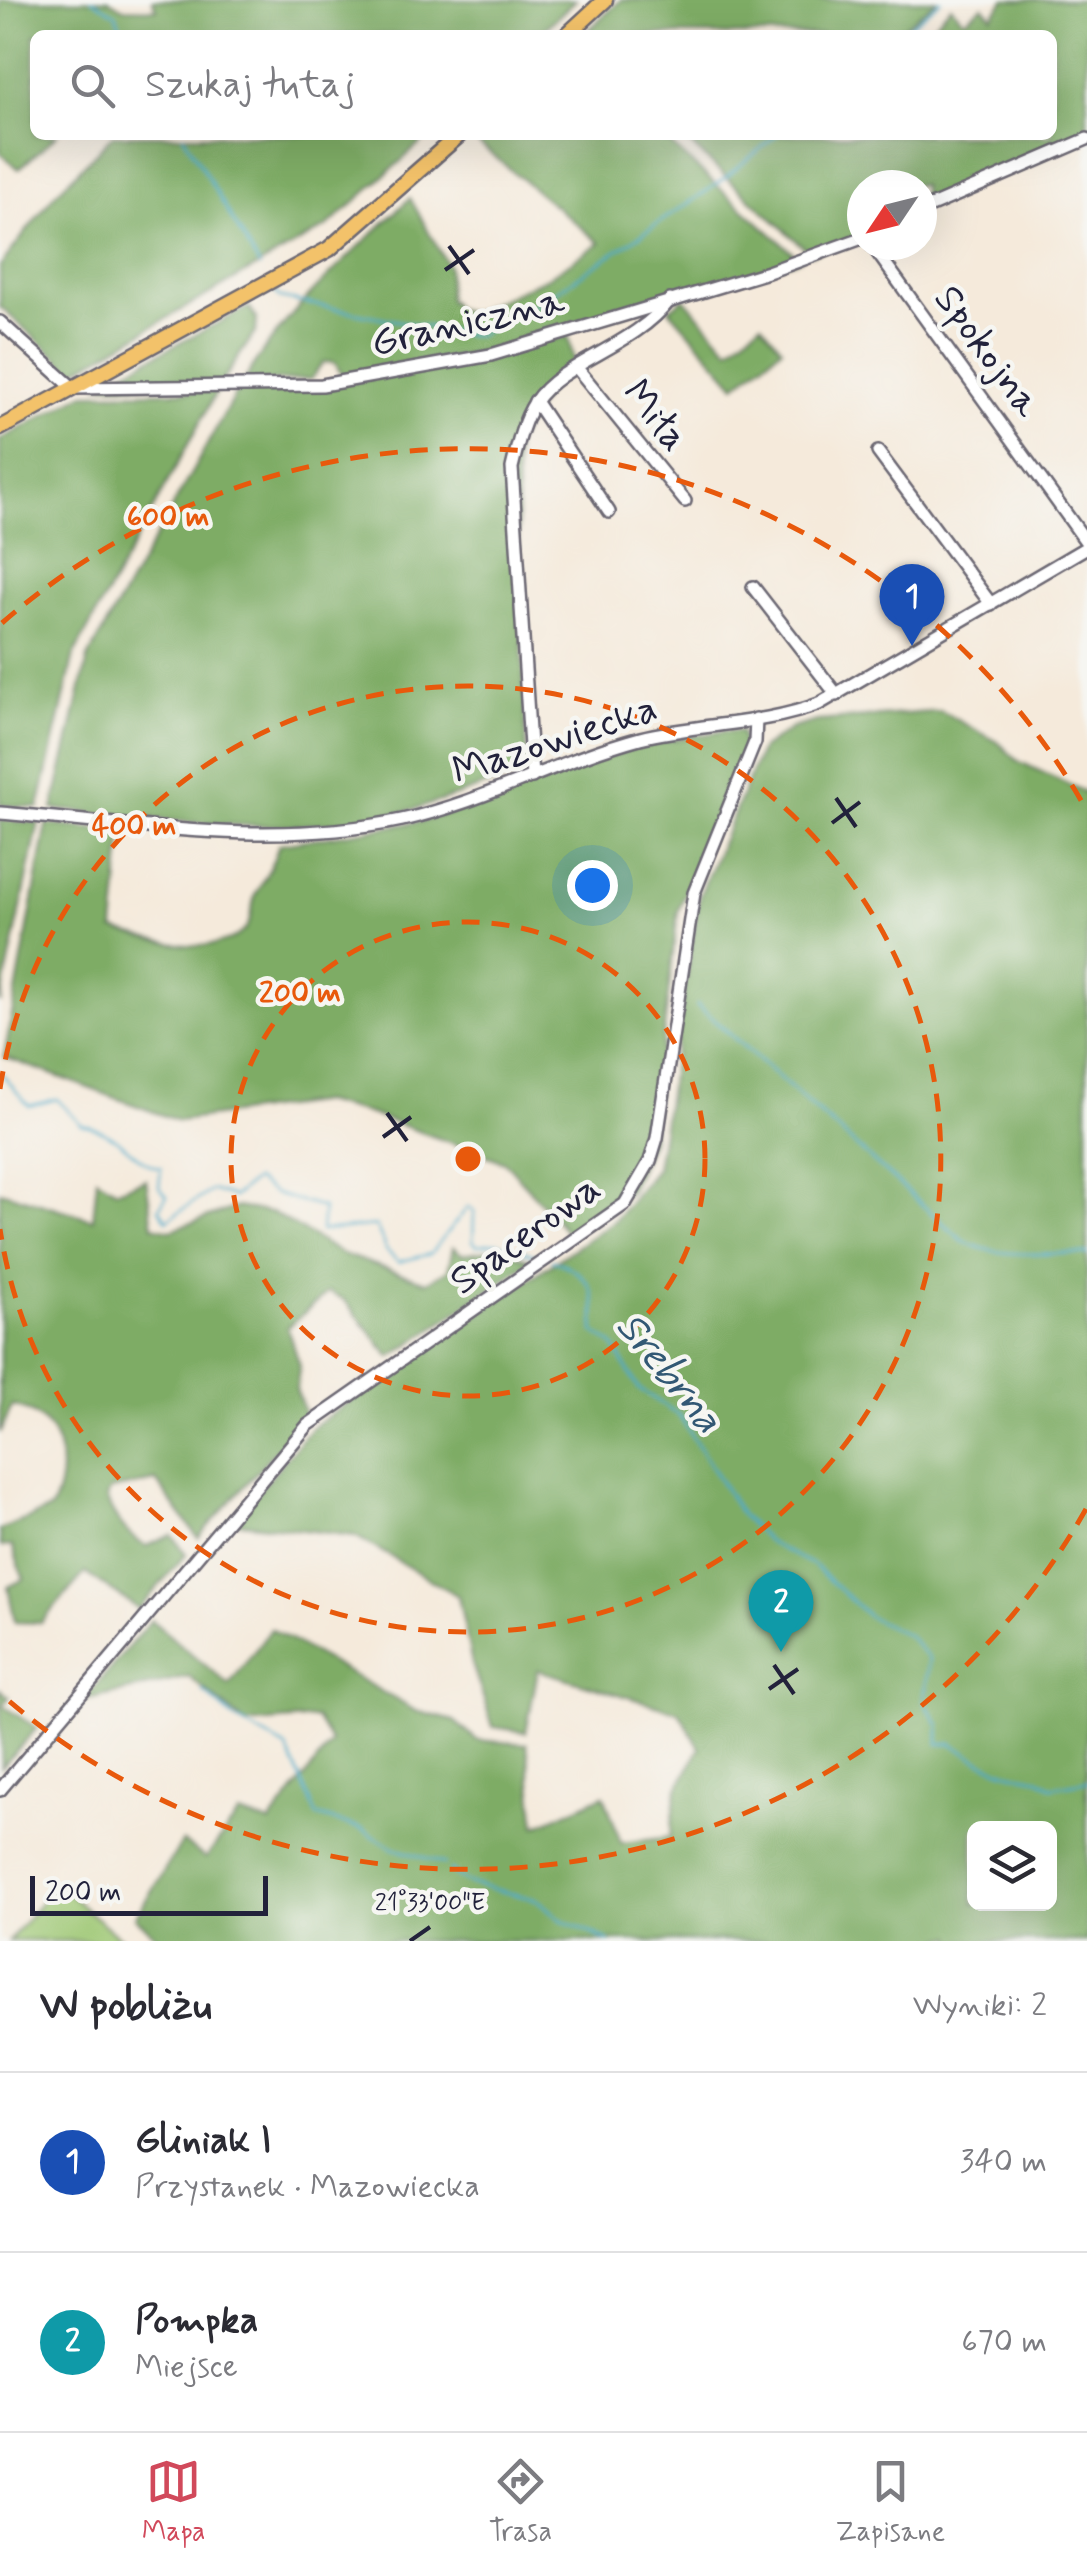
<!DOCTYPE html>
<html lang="pl">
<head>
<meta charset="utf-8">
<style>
	body { margin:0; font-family:Mynerve,sans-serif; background:#f2f2f3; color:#2b2b33 }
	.controls { position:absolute; right:30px; bottom:30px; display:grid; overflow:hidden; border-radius:15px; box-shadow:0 10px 40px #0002 }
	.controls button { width:90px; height:90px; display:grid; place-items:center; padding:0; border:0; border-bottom:2px solid #e1e1e2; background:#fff; color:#2b2b33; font:50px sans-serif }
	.compass { position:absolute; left:847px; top:170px; width:90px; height:90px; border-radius:50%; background:#fff; box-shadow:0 10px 40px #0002; rotate:235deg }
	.scale { position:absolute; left:30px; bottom:25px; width:238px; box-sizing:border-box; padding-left:10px; border:5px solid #22223b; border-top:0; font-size:28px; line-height:35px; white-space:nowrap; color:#22223b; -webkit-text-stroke:8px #f6f6f2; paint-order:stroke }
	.you { position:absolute; left:592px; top:885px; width:35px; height:35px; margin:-25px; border:8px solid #fff; border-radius:50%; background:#1a73e8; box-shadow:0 0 0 15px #1a73e833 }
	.badge { display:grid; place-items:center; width:65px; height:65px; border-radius:50%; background:#d1495b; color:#fff; font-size:32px; font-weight:700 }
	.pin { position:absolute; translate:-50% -82px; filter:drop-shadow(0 2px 5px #0008) }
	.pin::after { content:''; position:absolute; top:52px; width:35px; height:30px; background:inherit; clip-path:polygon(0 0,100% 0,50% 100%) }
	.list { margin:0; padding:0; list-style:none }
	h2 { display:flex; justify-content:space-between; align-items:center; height:130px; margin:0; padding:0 40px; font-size:42px }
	h2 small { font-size:32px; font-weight:400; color:#7c7c81 }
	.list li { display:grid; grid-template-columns:65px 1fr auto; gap:30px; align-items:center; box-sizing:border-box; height:180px; padding:0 40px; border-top:2px solid #e1e1e2 }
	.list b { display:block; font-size:38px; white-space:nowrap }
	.list p { margin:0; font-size:32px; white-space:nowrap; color:#7c7c81 }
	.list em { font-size:32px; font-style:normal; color:#7c7c81 }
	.icon { flex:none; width:55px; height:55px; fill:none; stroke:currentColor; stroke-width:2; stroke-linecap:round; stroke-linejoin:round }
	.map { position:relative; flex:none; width:1087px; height:1941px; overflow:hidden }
	.search { position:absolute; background:#fff; box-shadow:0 10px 40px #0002; left:30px; right:30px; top:30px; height:110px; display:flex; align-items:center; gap:25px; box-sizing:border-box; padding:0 35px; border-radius:15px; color:#7c7c81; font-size:38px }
	.sheet { height:490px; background:#fff }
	nav { display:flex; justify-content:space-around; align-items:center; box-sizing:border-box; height:140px; border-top:2px solid #e1e1e2; background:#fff; font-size:28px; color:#7c7c81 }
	nav a { display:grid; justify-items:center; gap:5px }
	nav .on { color:#d1495b }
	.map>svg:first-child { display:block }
	.green { fill:#9ec773; stroke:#607457; stroke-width:2.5 }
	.forest { fill:#7eac65; stroke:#506750; stroke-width:2.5; fill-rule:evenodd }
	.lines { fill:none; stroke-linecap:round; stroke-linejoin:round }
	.stream { stroke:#4aaac9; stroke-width:2.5 }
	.minor-casing { stroke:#6c6873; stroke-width:16 }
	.major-casing { stroke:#6c6873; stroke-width:19 }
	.minor { stroke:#fff; stroke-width:11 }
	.major { stroke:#f3c26a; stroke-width:14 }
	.ticks { fill:none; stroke:#22223b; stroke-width:4 }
	.ring { fill:none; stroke:#e8590c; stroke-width:5; stroke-dasharray:18 12 }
	.labels { text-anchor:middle; stroke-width:9; stroke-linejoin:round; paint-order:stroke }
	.street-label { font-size:40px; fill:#22223b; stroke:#f6f6f2 }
	.water-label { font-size:42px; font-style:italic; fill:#325874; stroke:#f6f6f2 }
	.ticks-label { font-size:25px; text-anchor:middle; fill:#22223b; stroke:#f6f6f2; stroke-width:9; stroke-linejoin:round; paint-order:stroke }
	.centre { fill:#e8590c; stroke:#f6f6f2; stroke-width:5 }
	.ring-label { font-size:30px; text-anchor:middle; font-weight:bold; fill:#e8590c; stroke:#f6f6f2; stroke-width:9; stroke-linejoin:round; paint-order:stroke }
</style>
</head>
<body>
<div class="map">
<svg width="1087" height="1941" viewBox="0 0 1087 1941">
	<rect width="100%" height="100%" fill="#f6f6f2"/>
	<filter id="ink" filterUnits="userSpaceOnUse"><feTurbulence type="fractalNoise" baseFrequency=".01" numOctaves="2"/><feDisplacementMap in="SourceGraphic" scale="20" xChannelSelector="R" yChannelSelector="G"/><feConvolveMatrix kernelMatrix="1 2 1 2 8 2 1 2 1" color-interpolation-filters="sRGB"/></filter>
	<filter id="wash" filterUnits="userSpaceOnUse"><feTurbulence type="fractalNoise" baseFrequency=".0048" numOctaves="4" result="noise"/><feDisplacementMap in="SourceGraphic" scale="40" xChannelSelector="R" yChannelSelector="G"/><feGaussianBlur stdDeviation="2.25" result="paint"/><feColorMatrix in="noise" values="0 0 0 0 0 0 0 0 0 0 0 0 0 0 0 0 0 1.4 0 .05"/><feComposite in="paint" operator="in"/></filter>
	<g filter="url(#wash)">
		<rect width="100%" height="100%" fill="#f5eadb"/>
		<path class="green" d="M56 1884 124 1941H9Z"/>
		<g class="forest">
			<path d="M0 0H108L124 8 157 9 152 0H576L538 35H35V135H57L19 169 0 153Z"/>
			<path d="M621 0H937L900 30 905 35H583Z"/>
			<path d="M1004 0H1087V135L922 207V185H862V235L811 254 680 135H1052V35H924L951 6 964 20 983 6 992 16Z"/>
			<path d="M113 135H430L328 226 73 372 0 307V266L54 195Z"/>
			<path d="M477 135H660L800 259 517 345 343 377 335 363 324 362 311 379 243 383C283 311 352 255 410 198L448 266V299L457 309 471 313 546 278 600 243 473 139Z"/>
			<path d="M684 298 729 349 761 323 782 348 736 385 669 309Z"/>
			<path d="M249 307 257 319 256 331 220 385H98Z"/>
			<path d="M568 336 575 365 554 379 515 444 527 771C486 785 445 802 403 812 288 839 168 820 53 809L88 658 237 391 352 382Z"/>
			<path d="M217 391 74 655 39 808 0 805V440L85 393Z"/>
			<path d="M941 711 998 742 1018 761 1087 793V1941H955L952 1936 934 1941H161L135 1917 182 1842 206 1858 239 1814 270 1823 331 1743 316 1718 246 1724 189 1677 83 1701 151 1620 229 1685 271 1629 416 1711 454 1721 477 1740 527 1744 536 1826 604 1795 621 1843 670 1837 677 1790 700 1748 679 1712 538 1670 526 1732 493 1727 472 1664 458 1596 355 1536 233 1522 311 1428 614 1221 656 1168 700 894 761 749 792 728 817 721ZM974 1829H1050V1904H974Z"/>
			<path d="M724 731H741L745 748 678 911 651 1141 630 1190 591 1224 569 1235 505 1162 370 1114 322 1102 178 1121 4 1057 47 824 123 832 114 930C148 940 220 960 246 928 254 918 250 903 257 892 267 874 272 865 279 844L424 821 641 745Z"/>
			<path d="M0 820 39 823 1 1002H0Z"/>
			<path d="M97 1178 117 1190 146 1179 153 1226 171 1230 237 1207 273 1213 342 1254 426 1282 448 1270 453 1247 462 1254 502 1248 531 1261 391 1357 344 1300 328 1292 287 1328 300 1365 296 1389 306 1416 198 1538 156 1481 110 1490 106 1497C112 1516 128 1537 146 1546L172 1535 186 1554 139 1609 85 1573 41 1623 15 1622 8 1587 24 1579 12 1546 1 1547 0 1530 51 1509C71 1470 62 1415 12 1406L0 1433V1191L93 1219Z"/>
			<path d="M0 1689 9 1697 3 1706 37 1728 2 1767Z"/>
		</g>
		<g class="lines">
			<g class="stream">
				<path d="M92 0 116 14 123 35"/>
				<path d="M899 35 941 0"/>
				<path d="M183 135 260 267"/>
				<path d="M272 289 280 298 476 336 537 304 720 182 777 135"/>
				<path d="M697 1005 962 1240C995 1260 1050 1252 1087 1254"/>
				<path d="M0 1072 29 1106 57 1099 82 1125C123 1132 133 1163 161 1168L159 1187 167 1196 159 1208 167 1220 212 1190 233 1197 255 1180 275 1194 323 1208 321 1231 376 1226 386 1250 398 1262 430 1254 468 1207 474 1211 473 1241 477 1245 497 1243 539 1256"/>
				<path d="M552 1260C593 1273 597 1293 594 1332L613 1345 639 1389 679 1415 742 1516 771 1544 813 1565 868 1616 909 1636 929 1659 924 1701 939 1725V1744L951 1743C968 1755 988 1766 1008 1772 1027 1777 1035 1774 1052 1787L1087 1781"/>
				<path d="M203 1691 235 1719 287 1748 317 1816 362 1829 392 1848 445 1864"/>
				<path d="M450 1870 468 1883 538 1900 560 1919 609 1941"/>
			</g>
		</g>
	</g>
	<g filter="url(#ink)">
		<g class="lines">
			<defs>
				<g id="minor">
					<path d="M922 210 1087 139"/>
					<path d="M872 245 1087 543"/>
					<path d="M0 322 73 388 322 385 491 355 768 272 862 238"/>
					<path d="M577 368 685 501"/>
					<path d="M535 401 609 512"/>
					<path d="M878 452 991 604"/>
					<path d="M753 587 837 695"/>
					<path d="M532 777 512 468C517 447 523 420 535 402 562 361 633 348 670 300"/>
					<path d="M0 813C133 824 270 848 402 820 484 802 559 760 640 738 699 723 762 726 819 704L1087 547"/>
					<path d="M0 1790 308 1425 625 1204 650 1161 657 1138 694 893 755 742 756 719"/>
				</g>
				<g id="major">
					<path d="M567 35 605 0"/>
					<path d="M0 428 329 249 459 135"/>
				</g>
			</defs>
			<use href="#minor" class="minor-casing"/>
			<use href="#major" class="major-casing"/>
			<use href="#minor" class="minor"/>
			<use href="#major" class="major"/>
		</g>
	</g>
	<path class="ticks" d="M449 246 469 274M445 270 474 250M836 798 856 827M832 823 860 802M387 1113 407 1141M383 1137 411 1117M774 1665 794 1694M769 1689 798 1669M410 1941 430 1927"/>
	<g class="ring">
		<circle cx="468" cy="1159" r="237"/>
		<path d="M0 1089A473 473 0 1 1 0 1229"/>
		<path d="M1086 1509A710 710 0 0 1 2 1695M2 623A710 710 0 0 1 1086 809"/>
	</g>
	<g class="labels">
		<g class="street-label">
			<text transform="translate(467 320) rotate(-13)" y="14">Graniczna</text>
			<text transform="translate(989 350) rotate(54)" y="14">Spokojna</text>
			<text transform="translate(657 414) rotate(51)" y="14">Miła</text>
			<text transform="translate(554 738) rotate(-18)" y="14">Mazowiecka</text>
			<text transform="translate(524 1233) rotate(-36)" y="14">Spacerowa</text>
		</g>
		<g class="water-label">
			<text transform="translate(671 1371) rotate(51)" y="15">Srebrna</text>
		</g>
	</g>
	<g class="ticks-label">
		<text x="430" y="1910">21°33'00"E</text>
	</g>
	<circle cx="468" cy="1159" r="15" class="centre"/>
	<g class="ring-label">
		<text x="168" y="526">600 m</text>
		<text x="134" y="835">400 m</text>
		<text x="300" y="1002">200 m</text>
	</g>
</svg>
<div class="controls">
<button><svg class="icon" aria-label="layers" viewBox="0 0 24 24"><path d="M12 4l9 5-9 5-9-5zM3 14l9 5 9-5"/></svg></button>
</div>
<svg class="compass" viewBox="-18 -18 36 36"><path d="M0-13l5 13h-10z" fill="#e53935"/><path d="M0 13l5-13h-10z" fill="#7c7c81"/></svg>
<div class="scale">200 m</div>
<div class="you"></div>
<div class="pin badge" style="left:912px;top:646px;background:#1a4fb4">1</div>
<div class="pin badge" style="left:781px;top:1652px;background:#0f9aa8">2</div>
<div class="search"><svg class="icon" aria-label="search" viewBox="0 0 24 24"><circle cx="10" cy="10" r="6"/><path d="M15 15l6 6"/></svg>Szukaj tutaj</div>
</div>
<section class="sheet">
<h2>W pobliżu<small>Wyniki: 2</small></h2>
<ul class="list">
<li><span class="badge" style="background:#1a4fb4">1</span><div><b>Gliniak I</b><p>Przystanek · Mazowiecka</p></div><em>340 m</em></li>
<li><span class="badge" style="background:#0f9aa8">2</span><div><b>Pompka</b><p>Miejsce</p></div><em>670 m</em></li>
</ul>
</section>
<nav>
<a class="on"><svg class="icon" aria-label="map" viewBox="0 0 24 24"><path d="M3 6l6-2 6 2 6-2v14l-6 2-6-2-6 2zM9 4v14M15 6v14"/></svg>Mapa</a>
<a><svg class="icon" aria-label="directions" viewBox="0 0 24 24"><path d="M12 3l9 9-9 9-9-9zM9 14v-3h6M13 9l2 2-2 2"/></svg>Trasa</a>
<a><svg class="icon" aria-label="saved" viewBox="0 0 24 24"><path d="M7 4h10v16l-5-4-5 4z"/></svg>Zapisane</a>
</nav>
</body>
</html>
